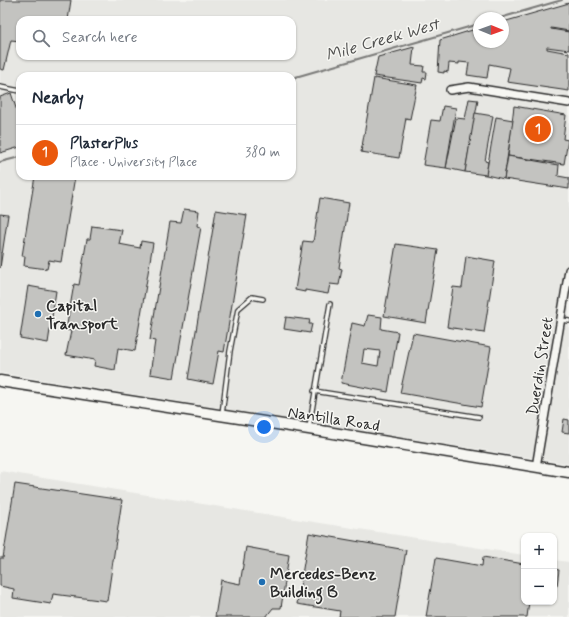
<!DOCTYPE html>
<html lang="en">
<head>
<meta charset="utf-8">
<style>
	body { margin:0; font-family:Mynerve,sans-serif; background:#f6f6f7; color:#1f2937 }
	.controls { position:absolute; right:12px; bottom:12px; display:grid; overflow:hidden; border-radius:8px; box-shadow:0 1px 3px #0004 }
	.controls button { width:36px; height:36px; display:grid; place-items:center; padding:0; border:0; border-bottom:1px solid #e0e1e3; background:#fff; color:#1f2937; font:20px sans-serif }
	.compass { position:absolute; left:473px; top:12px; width:36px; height:36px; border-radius:50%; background:#fff; box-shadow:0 1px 3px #0004; rotate:91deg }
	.you { position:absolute; left:264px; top:427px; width:14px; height:14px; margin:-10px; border:3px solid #fff; border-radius:50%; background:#1a73e8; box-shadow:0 0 0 6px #1a73e833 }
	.badge { display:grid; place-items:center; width:26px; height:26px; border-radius:50%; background:#ea580c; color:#fff; font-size:13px; font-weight:700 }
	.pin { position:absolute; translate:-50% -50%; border:2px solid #fff; box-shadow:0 1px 4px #0006 }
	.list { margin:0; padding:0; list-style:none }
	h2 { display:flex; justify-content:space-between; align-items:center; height:52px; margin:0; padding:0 16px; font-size:17px }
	h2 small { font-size:13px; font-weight:400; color:#747a83 }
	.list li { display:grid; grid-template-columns:26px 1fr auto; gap:12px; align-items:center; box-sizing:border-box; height:56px; padding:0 16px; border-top:1px solid #e0e1e3 }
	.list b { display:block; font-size:15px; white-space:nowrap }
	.list p { margin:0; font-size:13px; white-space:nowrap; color:#747a83 }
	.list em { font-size:13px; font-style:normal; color:#747a83 }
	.icon { flex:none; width:22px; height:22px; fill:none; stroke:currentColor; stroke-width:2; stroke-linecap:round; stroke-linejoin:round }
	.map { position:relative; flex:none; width:569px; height:617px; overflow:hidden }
	.search { position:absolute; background:#fff; box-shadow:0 1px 3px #0004; left:16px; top:16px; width:280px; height:44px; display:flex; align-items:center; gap:10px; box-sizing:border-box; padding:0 14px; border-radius:12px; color:#747a83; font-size:15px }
	.panel { position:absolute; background:#fff; box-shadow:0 1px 3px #0004; left:16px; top:72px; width:280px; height:108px; border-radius:12px }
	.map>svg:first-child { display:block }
	.built { fill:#e7e7e3; fill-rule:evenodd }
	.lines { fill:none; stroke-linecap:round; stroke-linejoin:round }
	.stream { stroke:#7a7a78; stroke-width:2 }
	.building { fill:#c3c3c0; stroke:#2b2b2b; fill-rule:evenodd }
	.lane-casing { stroke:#2b2b2b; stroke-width:6 }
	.street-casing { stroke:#2b2b2b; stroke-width:10 }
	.secondary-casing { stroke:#2b2b2b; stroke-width:13 }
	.lane { stroke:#f6f6f2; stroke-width:3.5 }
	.street { stroke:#f6f6f2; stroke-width:7 }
	.secondary { stroke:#f6f6f2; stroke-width:10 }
	.poi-dot { fill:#1f6fb2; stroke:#f6f6f2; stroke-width:1.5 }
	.labels { text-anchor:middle; stroke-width:3; stroke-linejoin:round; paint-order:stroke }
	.poi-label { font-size:16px; font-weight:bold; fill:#2b2b2b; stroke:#f6f6f2; text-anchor:start }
	.street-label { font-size:16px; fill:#2b2b2b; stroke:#f6f6f2 }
	.water-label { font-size:17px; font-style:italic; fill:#525251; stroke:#f6f6f2 }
</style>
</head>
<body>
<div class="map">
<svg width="569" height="617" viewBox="0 0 569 617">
	<rect width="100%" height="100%" fill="#f6f6f2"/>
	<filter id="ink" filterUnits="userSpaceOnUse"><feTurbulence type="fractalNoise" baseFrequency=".025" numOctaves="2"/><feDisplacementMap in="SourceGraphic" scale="8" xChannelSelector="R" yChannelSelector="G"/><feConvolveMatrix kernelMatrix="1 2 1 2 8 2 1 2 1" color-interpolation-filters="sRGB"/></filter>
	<g filter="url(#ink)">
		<g class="built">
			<path d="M0 0H569V464L0 373ZM479 18H503V42H479ZM20 20H292V56H20ZM20 76H292V176H20Z"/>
			<path d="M0 471 295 519 524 555V602H554V560L569 562V617H0Z"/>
		</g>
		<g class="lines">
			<g class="stream">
				<path d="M500 18 562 0"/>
				<path d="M292 78 479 24"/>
				<path d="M0 162 20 157"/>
			</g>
		</g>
		<g class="building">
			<path d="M0 0H71L68 20H20V41L11 40 4 70 0 69Z"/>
			<path d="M569 3V31L551 28V29L569 32V50L547 47V49L569 53V91L507 82 510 68 489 64 487 78 467 75 469 63 459 62V64L449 63 448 72 444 71V73L438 72 440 40 479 28V42H503V22Z"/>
			<path d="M414 47 412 65 424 66 423 72H427L426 79 423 78 422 83 374 76 378 57Z"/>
			<path d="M374 78 417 85 410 119 406 118 399 158 361 152Z"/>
			<path d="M11 93 17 111 20 110V147L0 153V97Z"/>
			<path d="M469 99 478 100 465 172 446 168 456 118 465 119Z"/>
			<path d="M443 106 456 108 446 168 423 165 431 120 440 121Z"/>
			<path d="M514 106 566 115 563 139 568 140 564 164 508 156Z"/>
			<path d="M475 113 493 116 485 161 488 162 486 175 465 172Z"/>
			<path d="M496 117 513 120 504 179 486 175Z"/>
			<path d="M508 156 559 165 558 176 569 178V189L504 179Z"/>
			<path d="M35 176H75L61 262 49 260 47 269 24 266 25 256H22Z"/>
			<path d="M320 198 349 203 339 268 342 269 339 285 330 284 328 294 305 290V292L295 290 303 241 313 242Z"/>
			<path d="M184 209 199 211 197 226 201 227 174 378 150 374 155 341 150 340 170 222 181 223Z"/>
			<path d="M216 210 247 215 224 352 219 351 213 384 188 379Z"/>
			<path d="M0 214 8 215 0 268Z"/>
			<path d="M92 226 122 230 119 244 140 248 141 241 153 243 135 351 118 348 115 370 94 366 95 360 66 355 71 331 66 330 74 284 79 285 87 239H90Z"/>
			<path d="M396 244 438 250 426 323 384 316Z"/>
			<path d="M466 256 495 261 484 333 447 327 453 287 462 288Z"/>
			<path d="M28 286 56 291 48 343 20 338Z"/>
			<path d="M368 315 382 317 381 329 398 332 388 392 341 383 352 323 365 326ZM364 349 380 351 378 366 362 363Z"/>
			<path d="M286 317 310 320 309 324H312L310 333 284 329Z"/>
			<path d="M413 333 491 347 481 407 400 393Z"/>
			<path d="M564 419 569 420V433L562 432Z"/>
			<path d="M15 484 122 500 107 601 53 594 51 604 13 598 14 589 0 586V558H3Z"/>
			<path d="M309 533 406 550 395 617H339L340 611 297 604Z"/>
			<path d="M246 547 289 555 281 608H273L266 617H215L221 580 240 584Z"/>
			<path d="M483 557 524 564V602H529L527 617H426L436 558 482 566Z"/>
			<path d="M554 569 559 570 557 586H554Z"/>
		</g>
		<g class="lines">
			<defs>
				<g id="lane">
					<path d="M0 87 20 91"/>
					<path d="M561 320 569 321"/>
					<path d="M314 391 479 417"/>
					<path d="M222 414 230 351 238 309 252 297 263 299"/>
					<path d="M309 428 330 304"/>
				</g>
				<g id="street">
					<path d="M450 90 469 87 569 103"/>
					<path d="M536 467 569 270"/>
				</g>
				<path id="secondary" d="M0 381 309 429 569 472"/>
			</defs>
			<use href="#lane" class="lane-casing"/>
			<use href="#street" class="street-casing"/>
			<use href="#secondary" class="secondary-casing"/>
			<use href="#lane" class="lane"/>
			<use href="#street" class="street"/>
			<use href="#secondary" class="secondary"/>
		</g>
	</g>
	<g class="poi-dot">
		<circle cx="38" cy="314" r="4"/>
		<circle cx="262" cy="582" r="4"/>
	</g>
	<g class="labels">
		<g class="poi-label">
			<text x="46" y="311">Capital<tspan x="46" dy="18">Transport</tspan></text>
			<text x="270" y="579">Mercedes-Benz<tspan x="270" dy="18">Building B</tspan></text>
		</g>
		<g class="street-label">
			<text transform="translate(539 366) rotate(-81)" y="6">Duerdin Street</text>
			<text transform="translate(334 418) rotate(9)" y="6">Nantilla Road</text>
		</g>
		<g class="water-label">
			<text transform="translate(382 39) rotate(-16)" y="6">Mile Creek West</text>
		</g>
	</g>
</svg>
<div class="controls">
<button>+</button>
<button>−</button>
</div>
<svg class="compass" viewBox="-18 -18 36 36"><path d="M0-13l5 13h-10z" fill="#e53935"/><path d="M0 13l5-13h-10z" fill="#747a83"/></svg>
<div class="you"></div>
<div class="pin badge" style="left:538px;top:129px">1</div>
<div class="search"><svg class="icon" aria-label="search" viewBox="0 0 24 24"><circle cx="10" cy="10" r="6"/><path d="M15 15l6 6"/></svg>Search here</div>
<section class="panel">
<h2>Nearby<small></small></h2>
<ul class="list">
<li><span class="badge">1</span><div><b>PlasterPlus</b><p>Place · University Place</p></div><em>380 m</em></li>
</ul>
</section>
</div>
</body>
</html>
